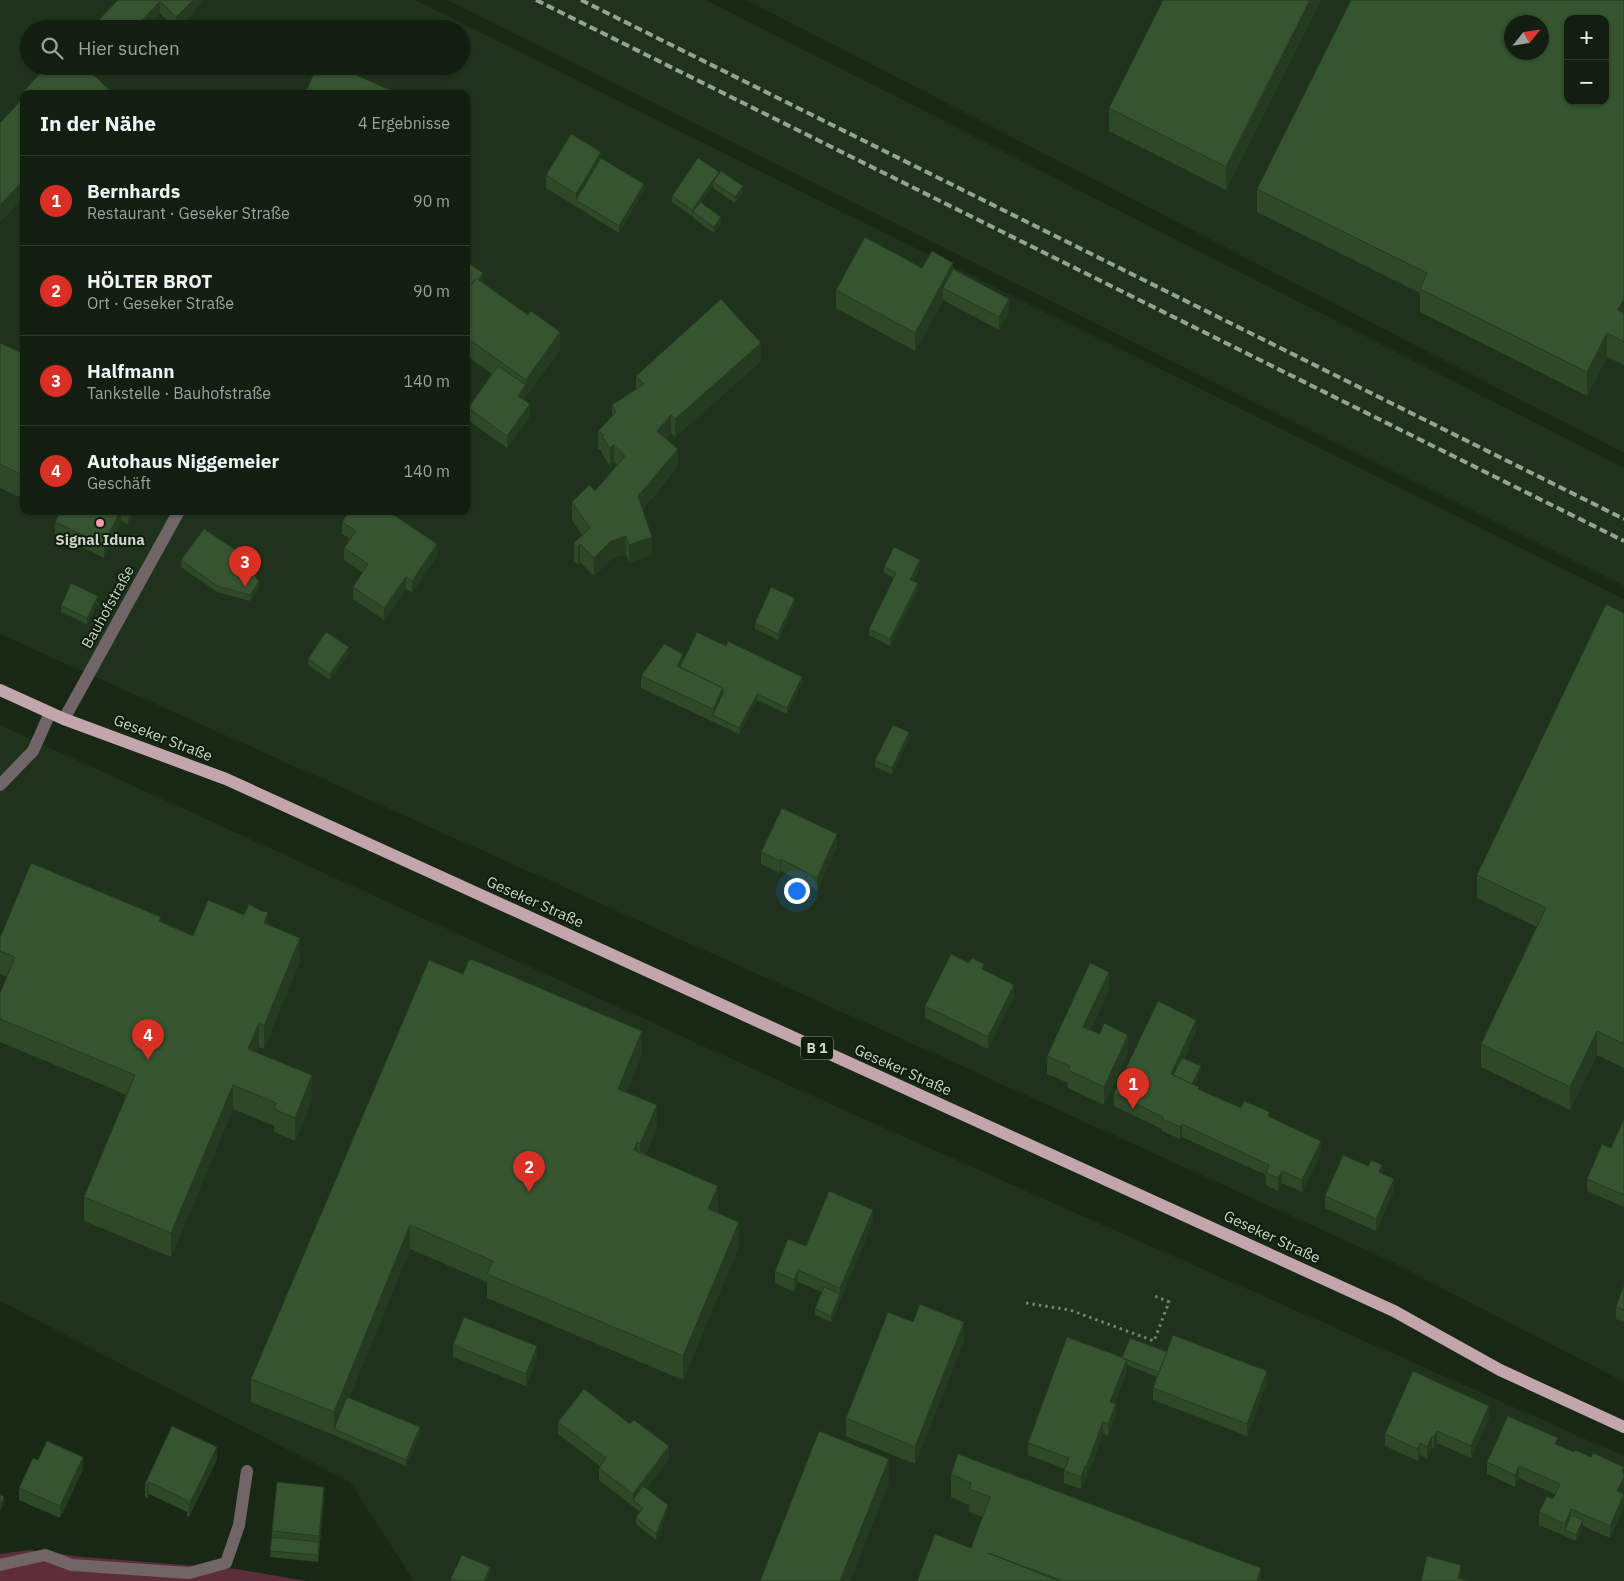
<!DOCTYPE html>
<html lang="de">
<head>
<meta charset="utf-8">
<style>
	body { margin:0; font-family:"IBM Plex Sans",sans-serif; background:#1f2b1e; color:#f1f3f6 }
	.controls { position:absolute; right:15px; top:15px; display:grid; overflow:hidden; border-radius:10px; box-shadow:0 1px 4px #0004 }
	.controls button { width:45px; height:45px; display:grid; place-items:center; padding:0; border:0; border-bottom:1px solid #313c30; background:#121e10; color:#f1f3f6; font:25px sans-serif }
	.compass { position:absolute; left:1504px; top:15px; width:45px; height:45px; border-radius:50%; background:#121e10; box-shadow:0 1px 4px #0004; rotate:60deg }
	.you { position:absolute; left:796px; top:890px; width:18px; height:18px; margin:-12px; border:4px solid #fff; border-radius:50%; background:#1a73e8; box-shadow:0 0 0 8px #1a73e833 }
	.badge { display:grid; place-items:center; width:32px; height:32px; border-radius:50%; background:#d93025; color:#fff; font-size:16px; font-weight:700 }
	.pin { position:absolute; translate:-50% -41px; filter:drop-shadow(0 1px 2px #0008) }
	.pin::after { content:''; position:absolute; top:26px; width:18px; height:15px; background:inherit; clip-path:polygon(0 0,100% 0,50% 100%) }
	.list { margin:0; padding:0; list-style:none }
	h2 { display:flex; justify-content:space-between; align-items:center; height:65px; margin:0; padding:0 20px; font-size:21px }
	h2 small { font-size:16px; font-weight:400; color:#9ca29f }
	.list li { display:grid; grid-template-columns:32px 1fr auto; gap:15px; align-items:center; box-sizing:border-box; height:90px; padding:0 20px; border-top:1px solid #313c30 }
	.list b { display:block; font-size:19px; white-space:nowrap }
	.list p { margin:0; font-size:16px; white-space:nowrap; color:#9ca29f }
	.list em { font-size:16px; font-style:normal; color:#9ca29f }
	.icon { flex:none; width:28px; height:28px; fill:none; stroke:currentColor; stroke-width:2; stroke-linecap:round; stroke-linejoin:round }
	.map { position:relative; flex:none; width:1624px; height:1581px; overflow:hidden }
	.search { position:absolute; background:#121e10; box-shadow:0 1px 4px #0004; left:20px; top:20px; width:450px; height:55px; display:flex; align-items:center; gap:12px; box-sizing:border-box; padding:0 18px; border-radius:28px; color:#9ca29f; font-size:19px }
	.panel { position:absolute; background:#121e10; box-shadow:0 1px 4px #0004; left:20px; top:90px; width:450px; height:425px; border-radius:10px }
	.map>svg:first-child { display:block }
	.built { fill:#1f321b; fill-rule:evenodd }
	.green { fill:#5d2e39 }
	.lines { fill:none; stroke-linecap:round; stroke-linejoin:round }
	.path { stroke:#778374; stroke-width:3; stroke-dasharray:2.5 4; stroke-linecap:butt }
	.minor { stroke:#726567; stroke-width:12 }
	.major { stroke:#c2a6ab; stroke-width:12 }
	.rail { stroke:#97a294; stroke-width:4; stroke-dasharray:8 4; stroke-linecap:butt }
	.wall { fill:#2e4828 }
	.shaded-wall { fill:#253b21 }
	.building { fill:#35542f; stroke:#253b21; fill-rule:evenodd }
	.poi-dot { fill:#f29aad; stroke:#0f1e0c; stroke-width:2 }
	.labels { text-anchor:middle; stroke-width:4; stroke-linejoin:round; paint-order:stroke }
	.shield { fill:#0f1e0c; stroke:#939e90; stroke-width:1 }
	.shield-label { font-size:14px; font-weight:bold; fill:#cbd5c9 }
	.poi-label { font-size:15px; font-weight:bold; fill:#cbd5c9; stroke:#0f1e0c }
	.street-label { font-size:15px; fill:#cbd5c9; stroke:#0f1e0c }
</style>
</head>
<body>
<div class="map">
<svg width="1624" height="1581" viewBox="0 0 1624 1581">
	<rect width="100%" height="100%" fill="#182815"/>
	<g class="built">
		<path d="M0 0H415L1624 599V1382L1388 1260 949 1060 0 634ZM29 29H461V66H29ZM24 94H466V511H24Z"/>
		<path d="M447 0H706L1624 468V586Z"/>
		<path d="M747 0H1624V453ZM1568 19H1605V101H1568ZM1512 22H1542V52H1512Z"/>
		<path d="M0 725 837 1107 1624 1456V1581H414L350 1482 0 1301Z"/>
	</g>
	<path class="green" d="M29 1550 83 1557 236 1569 306 1581H0V1554Z"/>
	<g class="lines">
		<path class="path" d="M1026 1303 1070 1310 1154 1341 1169 1302 1155 1296"/>
		<g class="minor">
			<path d="M64 719 179 511"/>
			<path d="M0 785 33 751 50 713"/>
			<path d="M0 1565 45 1555 72 1565 189 1573 226 1563 239 1525 247 1471"/>
		</g>
		<path class="major" d="M0 690 64 719 226 779 1394 1311 1500 1370 1624 1427"/>
		<g class="rail">
			<path d="M536 0 1624 541"/>
			<path d="M581 0 1624 519"/>
		</g>
	</g>
	<g class="wall">
		<path d="M118 0H204L177 29H176L160 13 146 29H90Z"/>
		<path d="M1163 0H1321L1226 190 1109 131V108Z"/>
		<path d="M1624 0V365L1607 357 1587 396 1420 312V293L1257 212V189Z"/>
		<path d="M92 66H110L101 75Z"/>
		<path d="M601 152V158L644 190 619 233 546 188V175Z"/>
		<path d="M719 174 743 192 735 203 713 188V186L701 203 721 223 714 233 693 218V215L692 216 672 202V196Z"/>
		<path d="M466 261 483 283 560 349 524 400 530 416 507 448 468 420V408L492 374 466 355Z"/>
		<path d="M922 268 953 269 1009 311 999 330 943 300 915 351 836 308V290Z"/>
		<path d="M0 343 24 354V499L0 488Z"/>
		<path d="M761 361 675 437 671 433 666 438 678 466 643 509 652 555 629 563 626 554 611 559 594 576 580 562 578 565 574 561V543L582 535 572 520V502L595 491 617 465 614 462 610 466 602 454V451L598 449V431L612 417V405L636 389V376Z"/>
		<path d="M50 511H134L128 524 121 521 104 558 55 534V522L59 515Z"/>
		<path d="M349 511H389V512L437 556 412 593 406 589 384 620 353 599V587L363 573 344 560V548L350 539 342 534V522Z"/>
		<path d="M181 560 259 588 250 601 217 592 181 567Z"/>
		<path d="M884 567H920L913 581 918 590 890 646 869 635V629L894 578 884 573Z"/>
		<path d="M98 602 87 624 61 612V606Z"/>
		<path d="M795 604 778 640 755 629V623Z"/>
		<path d="M1624 613V1068L1597 1055 1570 1110 1481 1067V1044L1537 927 1477 898V875Z"/>
		<path d="M349 653 330 680 308 665V659Z"/>
		<path d="M683 660 802 683 787 714 757 700 739 734 641 688V676Z"/>
		<path d="M909 739 892 774 875 767V760Z"/>
		<path d="M837 847 817 890 781 871 780 873 761 864V852Z"/>
		<path d="M161 922 193 936 268 925 300 961 264 1049 259 1047 257 1052 312 1099 295 1141 274 1132V1126L233 1109 171 1257 84 1221V1197L127 1095 0 1042V993L7 977 0 974V951Z"/>
		<path d="M429 960 642 1054 626 1093 657 1129 645 1155 718 1209 717 1213 739 1246 683 1380 487 1298V1282L410 1249 349 1398 420 1434 406 1466 334 1435 251 1402V1379Z"/>
		<path d="M984 970 1014 997 988 1049 925 1018V1006Z"/>
		<path d="M1109 990 1090 1030 1128 1053 1104 1105 1068 1088V1083L1047 1074V1056Z"/>
		<path d="M1196 1032 1184 1059 1201 1072 1195 1085 1199 1089 1241 1108 1270 1117 1321 1153 1302 1192 1282 1183 1278 1191 1266 1185V1175L1182 1137 1180 1139 1162 1131V1129L1114 1106V1093Z"/>
		<path d="M1624 1119V1207L1587 1191V1179L1611 1148Z"/>
		<path d="M1382 1173 1394 1191 1376 1231 1325 1208V1196Z"/>
		<path d="M873 1222 831 1322 815 1315V1309L822 1292 798 1282 794 1292 775 1283V1271L806 1246Z"/>
		<path d="M1624 1285V1322L1616 1319V1307Z"/>
		<path d="M913 1322 964 1340 915 1464 846 1436V1418Z"/>
		<path d="M453 1345 537 1359 526 1386 453 1357Z"/>
		<path d="M1167 1352 1267 1383 1247 1436 1153 1400V1388L1157 1377 1127 1365V1371L1114 1404 1116 1416 1108 1436 1103 1434 1086 1479 1085 1478 1081 1489 1064 1483V1471L1065 1469 1028 1455V1443L1122 1358Z"/>
		<path d="M1489 1418 1471 1458 1437 1443 1434 1449 1432 1448 1427 1459 1420 1455 1418 1461 1385 1446V1434Z"/>
		<path d="M558 1422 669 1459 646 1488 668 1511 656 1540 636 1524V1518L640 1512 599 1480V1468L600 1466 558 1434Z"/>
		<path d="M172 1426 217 1459 189 1517 187 1516V1512L149 1494 147 1498 145 1496V1484Z"/>
		<path d="M1558 1445 1624 1489 1622 1493 1624 1506 1610 1538 1583 1526 1576 1541 1539 1525V1512L1553 1499 1555 1494 1519 1478 1515 1487 1487 1474V1462Z"/>
		<path d="M38 1460 83 1469 60 1518 19 1500V1488Z"/>
		<path d="M951 1474 1261 1581H917L971 1548 983 1517 969 1512V1505L951 1497Z"/>
		<path d="M324 1499 318 1562 270 1557 272 1531Z"/>
		<path d="M490 1573 486 1581H451V1578Z"/>
	</g>
	<g class="shaded-wall">
		<path d="M193 0H204L176 29V17Z"/>
		<path d="M1310 0H1321L1226 190V167Z"/>
		<path d="M160 1V13L146 29H134Z"/>
		<path d="M101 66H110L101 75Z"/>
		<path d="M601 152V164L576 200V194Z"/>
		<path d="M719 172V178L713 182V186L694 213 693 212 692 216V210Z"/>
		<path d="M24 180V197L0 223V205Z"/>
		<path d="M644 184V190L619 233V226Z"/>
		<path d="M743 186V192L735 203V197Z"/>
		<path d="M721 217V223L714 233V227Z"/>
		<path d="M953 263V281L943 288V300L915 351V333Z"/>
		<path d="M483 273V285L467 296Z"/>
		<path d="M1009 299V311L999 330V317Z"/>
		<path d="M1624 299V322L1618 310Z"/>
		<path d="M560 332V349L518 408V396L526 385V380Z"/>
		<path d="M1607 333V357L1587 396V372Z"/>
		<path d="M761 343V361L675 437V419Z"/>
		<path d="M530 404V416L507 448V436Z"/>
		<path d="M671 415V433L657 449V431Z"/>
		<path d="M614 445V462L610 466V448Z"/>
		<path d="M678 449V466L638 514V496Z"/>
		<path d="M120 511H121V521L104 558V545Z"/>
		<path d="M129 511H134L128 524V512Z"/>
		<path d="M626 536V554L611 559 594 576V558L611 541Z"/>
		<path d="M652 537V555L629 563V545Z"/>
		<path d="M437 544V556L412 593V581Z"/>
		<path d="M580 544V562L578 565V547Z"/>
		<path d="M920 560V567L910 586V580Z"/>
		<path d="M406 577V589L384 620V608Z"/>
		<path d="M259 582V588L250 601V595Z"/>
		<path d="M918 583V590L890 646V639Z"/>
		<path d="M98 596V602L87 624V618Z"/>
		<path d="M795 598V604L778 640V634Z"/>
		<path d="M349 647V653L330 680V674Z"/>
		<path d="M683 654V666L680 673 677 666Z"/>
		<path d="M802 677V683L787 714V708Z"/>
		<path d="M723 688V700L713 715V709Z"/>
		<path d="M757 694V700L739 734V728Z"/>
		<path d="M909 732V739L892 774V768Z"/>
		<path d="M837 834V847L817 890V878Z"/>
		<path d="M781 859V871L780 873V861Z"/>
		<path d="M268 912V936L264 923Z"/>
		<path d="M300 938V961L264 1049V1026Z"/>
		<path d="M1109 972V990L1083 1044V1027Z"/>
		<path d="M1014 985V997L988 1049V1037Z"/>
		<path d="M1196 1020V1032L1173 1081 1171 1074Z"/>
		<path d="M259 1023V1047L248 1072V1049Z"/>
		<path d="M642 1031V1054L618 1112V1089Z"/>
		<path d="M1597 1031V1055L1570 1110V1087Z"/>
		<path d="M1128 1035V1053L1104 1105V1087Z"/>
		<path d="M1201 1066V1072L1190 1095V1089Z"/>
		<path d="M312 1075V1099L295 1141V1118Z"/>
		<path d="M233 1085V1109L171 1257V1233Z"/>
		<path d="M657 1105V1129L640 1167V1144Z"/>
		<path d="M1182 1124V1137L1180 1139V1127Z"/>
		<path d="M1321 1141V1153L1302 1192V1180Z"/>
		<path d="M637 1142V1166L634 1150Z"/>
		<path d="M1382 1165V1177L1379 1172Z"/>
		<path d="M1282 1171V1183L1278 1191V1178Z"/>
		<path d="M1394 1179V1191L1376 1231V1219Z"/>
		<path d="M718 1186V1209L708 1233V1209Z"/>
		<path d="M873 1210V1222L831 1322V1316L840 1294V1288Z"/>
		<path d="M739 1222V1246L683 1380V1356Z"/>
		<path d="M410 1225V1249L336 1430 334 1429V1412Z"/>
		<path d="M798 1270V1282L794 1292V1280Z"/>
		<path d="M964 1322V1340L915 1464V1447Z"/>
		<path d="M537 1346V1359L526 1386V1374Z"/>
		<path d="M1127 1359V1371L1110 1414V1402Z"/>
		<path d="M1267 1371V1383L1247 1436V1424Z"/>
		<path d="M1116 1404V1416L1108 1436V1424Z"/>
		<path d="M1489 1406V1418L1471 1458V1446Z"/>
		<path d="M1103 1422V1434L1086 1479V1467Z"/>
		<path d="M420 1427V1434L406 1466V1460Z"/>
		<path d="M1437 1431V1443L1434 1449V1437Z"/>
		<path d="M1432 1436V1448L1427 1459V1447Z"/>
		<path d="M1420 1443V1455L1418 1461V1449Z"/>
		<path d="M669 1446V1459L636 1502 633 1500V1494Z"/>
		<path d="M217 1447V1459L189 1517V1505Z"/>
		<path d="M83 1457V1469L60 1518V1506Z"/>
		<path d="M889 1459V1483L850 1581H840Z"/>
		<path d="M1085 1466V1478L1081 1489V1477Z"/>
		<path d="M1519 1466V1478L1515 1487V1475Z"/>
		<path d="M1624 1469V1489L1617 1503V1491Z"/>
		<path d="M149 1482V1494L147 1498V1485Z"/>
		<path d="M324 1487V1499L318 1562 319 1536Z"/>
		<path d="M1624 1494V1506L1610 1538V1526Z"/>
		<path d="M4 1497V1503L0 1512V1506Z"/>
		<path d="M668 1505V1511L656 1540V1534Z"/>
		<path d="M1571 1509V1521L1565 1530V1524Z"/>
		<path d="M1583 1520V1526L1576 1541V1535Z"/>
		<path d="M1461 1565V1577L1460 1581 1458 1578Z"/>
		<path d="M490 1567V1573L486 1581H484Z"/>
		<path d="M1261 1568V1581H1257Z"/>
	</g>
	<g class="building">
		<path d="M118 0H193L176 17 160 1 134 29H90Z"/>
		<path d="M1163 0H1310L1226 167 1109 108Z"/>
		<path d="M1351 0H1624V299L1618 310 1624 313V342L1607 333 1587 372 1420 289 1427 273 1257 189ZM1568 19H1605V101H1568ZM1512 22H1542V52H1512Z"/>
		<path d="M47 66H84L114 94H34L30 90 27 94 24 91Z"/>
		<path d="M317 66H336L399 94H305Z"/>
		<path d="M30 90 34 94H27Z"/>
		<path d="M24 97V180L0 205V123Z"/>
		<path d="M571 134 601 152 576 194 546 175Z"/>
		<path d="M601 158 644 184 619 226 576 200Z"/>
		<path d="M698 158 719 172 692 210 672 196Z"/>
		<path d="M721 171 743 186 735 197 713 182Z"/>
		<path d="M700 202 721 217 714 227 693 212Z"/>
		<path d="M865 237 922 268 932 251 953 263 915 333 836 290Z"/>
		<path d="M466 261 483 273 478 280 476 278 466 292Z"/>
		<path d="M953 269 1009 299 999 317 943 288Z"/>
		<path d="M476 278 528 315 531 311 560 332 526 380 466 337V292Z"/>
		<path d="M721 299 761 343 675 419 671 415 657 431 678 449 638 496 652 537 629 545 626 536 611 541 594 558 580 544 578 547 574 543 590 528 572 502 589 485 595 491 625 456 614 445 610 448 602 437 604 435 598 431 616 412 612 405 644 384 636 376Z"/>
		<path d="M0 343 24 354V476L0 464Z"/>
		<path d="M498 366 526 385 518 396 530 404 507 436 468 408Z"/>
		<path d="M61 511H120L104 545 55 522Z"/>
		<path d="M349 511H388L437 544 412 581 406 577 384 608 353 587 368 564 344 548 356 531 342 522Z"/>
		<path d="M204 529 239 552 259 582 250 595 217 586 181 560Z"/>
		<path d="M894 547 920 560 910 580 918 583 890 639 869 629 896 573 884 567Z"/>
		<path d="M71 583 98 596 87 618 61 606Z"/>
		<path d="M771 587 795 598 778 634 755 623Z"/>
		<path d="M1606 604 1624 613V1044L1597 1031 1570 1087 1481 1044 1546 908 1477 875Z"/>
		<path d="M326 632 349 647 330 674 308 659Z"/>
		<path d="M697 632 726 646 728 641 802 677 787 708 757 694 739 728 713 715 723 693V688L680 667Z"/>
		<path d="M664 644 683 654 677 666 723 688 713 709 641 676Z"/>
		<path d="M893 725 909 732 892 768 875 760Z"/>
		<path d="M782 808 837 834 817 878 781 859 780 861 761 852Z"/>
		<path d="M31 863 161 917 159 921 193 936 208 900 244 915 249 904 261 911 268 912 264 923 300 938 264 1026 259 1023 248 1049 312 1075 295 1118 274 1109 276 1103 233 1085 171 1233 84 1197 135 1075 0 1019V993L15 957 0 951V938Z"/>
		<path d="M951 954 969 963 972 958 984 964 982 969 1014 985 988 1037 925 1006Z"/>
		<path d="M471 959 642 1031 618 1089 657 1105 640 1144 637 1142 634 1150 718 1186 708 1209 739 1222 683 1356 487 1274 493 1261 410 1225 334 1412 251 1379 429 960 463 974 469 960 470 961Z"/>
		<path d="M1090 963 1109 972 1083 1027 1100 1034 1104 1023 1128 1035 1104 1087 1068 1070 1070 1066 1047 1056Z"/>
		<path d="M1158 1001 1196 1020 1171 1074 1199 1087 1198 1089 1241 1108 1244 1101 1270 1112 1268 1116 1321 1141 1302 1180 1282 1171 1278 1178 1266 1173 1269 1165 1182 1124 1180 1127 1162 1119 1163 1117 1114 1093Z"/>
		<path d="M1182 1058 1201 1066 1192 1084 1173 1075Z"/>
		<path d="M1624 1119V1195L1587 1179 1602 1144 1611 1148Z"/>
		<path d="M1343 1155 1368 1166 1371 1160 1382 1165 1379 1172 1394 1179 1376 1219 1325 1196Z"/>
		<path d="M829 1191 873 1210 840 1288 798 1270 794 1280 775 1271 788 1239 806 1246Z"/>
		<path d="M1624 1285V1310L1616 1307Z"/>
		<path d="M824 1287 840 1294 831 1316 815 1309Z"/>
		<path d="M920 1304 964 1322 915 1447 846 1418 888 1312 913 1322Z"/>
		<path d="M464 1317 537 1346 526 1374 453 1345Z"/>
		<path d="M1173 1335 1267 1371 1247 1424 1153 1388Z"/>
		<path d="M1067 1337 1127 1359 1110 1402 1116 1404 1108 1424 1103 1422 1086 1467 1085 1466 1081 1477 1064 1471 1069 1458 1028 1443Z"/>
		<path d="M1130 1338 1167 1352 1159 1372 1122 1358Z"/>
		<path d="M1413 1371 1489 1406 1471 1446 1437 1431 1434 1437 1432 1436 1427 1447 1420 1443 1418 1449 1385 1434Z"/>
		<path d="M584 1389 630 1424 634 1420 669 1446 633 1494 599 1468 606 1458 558 1422Z"/>
		<path d="M347 1397 420 1427 406 1460 334 1429Z"/>
		<path d="M1508 1416 1558 1438 1555 1444 1574 1452 1575 1450 1591 1457 1593 1453 1624 1467 1622 1472 1624 1473V1477L1617 1491 1624 1494 1610 1526 1571 1509 1565 1524 1539 1512 1547 1496 1553 1499 1560 1484 1519 1466 1515 1475 1487 1462Z"/>
		<path d="M172 1426 217 1447 189 1505 187 1504 188 1501 149 1482 147 1485 145 1484Z"/>
		<path d="M819 1431 889 1459 840 1581H760Z"/>
		<path d="M47 1441 83 1457 60 1506 19 1488 33 1458 38 1460Z"/>
		<path d="M958 1454 1261 1568 1257 1581H1063L988 1553 1059 1581H917L935 1534 971 1548 990 1497 969 1489 971 1483 951 1474Z"/>
		<path d="M277 1482 324 1487 319 1536 272 1531Z"/>
		<path d="M643 1486 668 1505 656 1534 636 1518 643 1508 633 1500Z"/>
		<path d="M0 1495 4 1497 0 1506Z"/>
		<path d="M1571 1515 1583 1520 1576 1535 1565 1530Z"/>
		<path d="M272 1537 319 1542 318 1555 270 1551Z"/>
		<path d="M462 1555 490 1567 484 1581H458L451 1578Z"/>
		<path d="M1427 1556 1461 1565 1458 1578 1471 1581H1421Z"/>
	</g>
	<circle class="poi-dot" cx="100" cy="523" r="5"/>
	<g class="labels">
		<rect class="shield" x="801" y="1036.5" width="32" height="23" rx="4"/>
		<g class="shield-label">
			<text x="817" y="1053">B 1</text>
		</g>
		<g class="poi-label">
			<text x="100" y="545">Signal Iduna</text>
		</g>
		<g class="street-label">
			<text transform="translate(108 607) rotate(-61)" y="5">Bauhofstraße</text>
			<text transform="translate(163 738) rotate(21)" y="5">Geseker Straße</text>
			<text transform="translate(535 902) rotate(24)" y="5">Geseker Straße</text>
			<text transform="translate(903 1070) rotate(24)" y="5">Geseker Straße</text>
			<text transform="translate(1272 1237) rotate(25)" y="5">Geseker Straße</text>
		</g>
	</g>
</svg>
<div class="controls">
<button>+</button>
<button>−</button>
</div>
<svg class="compass" viewBox="-18 -18 36 36"><path d="M0-13l5 13h-10z" fill="#e53935"/><path d="M0 13l5-13h-10z" fill="#9ca29f"/></svg>
<div class="you"></div>
<div class="pin badge" style="left:1133px;top:1109px">1</div>
<div class="pin badge" style="left:529px;top:1192px">2</div>
<div class="pin badge" style="left:245px;top:587px">3</div>
<div class="pin badge" style="left:148px;top:1060px">4</div>
<div class="search"><svg class="icon" aria-label="search" viewBox="0 0 24 24"><circle cx="10" cy="10" r="6"/><path d="M15 15l6 6"/></svg>Hier suchen</div>
<section class="panel">
<h2>In der Nähe<small>4 Ergebnisse</small></h2>
<ul class="list">
<li><span class="badge">1</span><div><b>Bernhards</b><p>Restaurant · Geseker Straße</p></div><em>90 m</em></li>
<li><span class="badge">2</span><div><b>HÖLTER BROT</b><p>Ort · Geseker Straße</p></div><em>90 m</em></li>
<li><span class="badge">3</span><div><b>Halfmann</b><p>Tankstelle · Bauhofstraße</p></div><em>140 m</em></li>
<li><span class="badge">4</span><div><b>Autohaus Niggemeier</b><p>Geschäft</p></div><em>140 m</em></li>
</ul>
</section>
</div>
</body>
</html>
